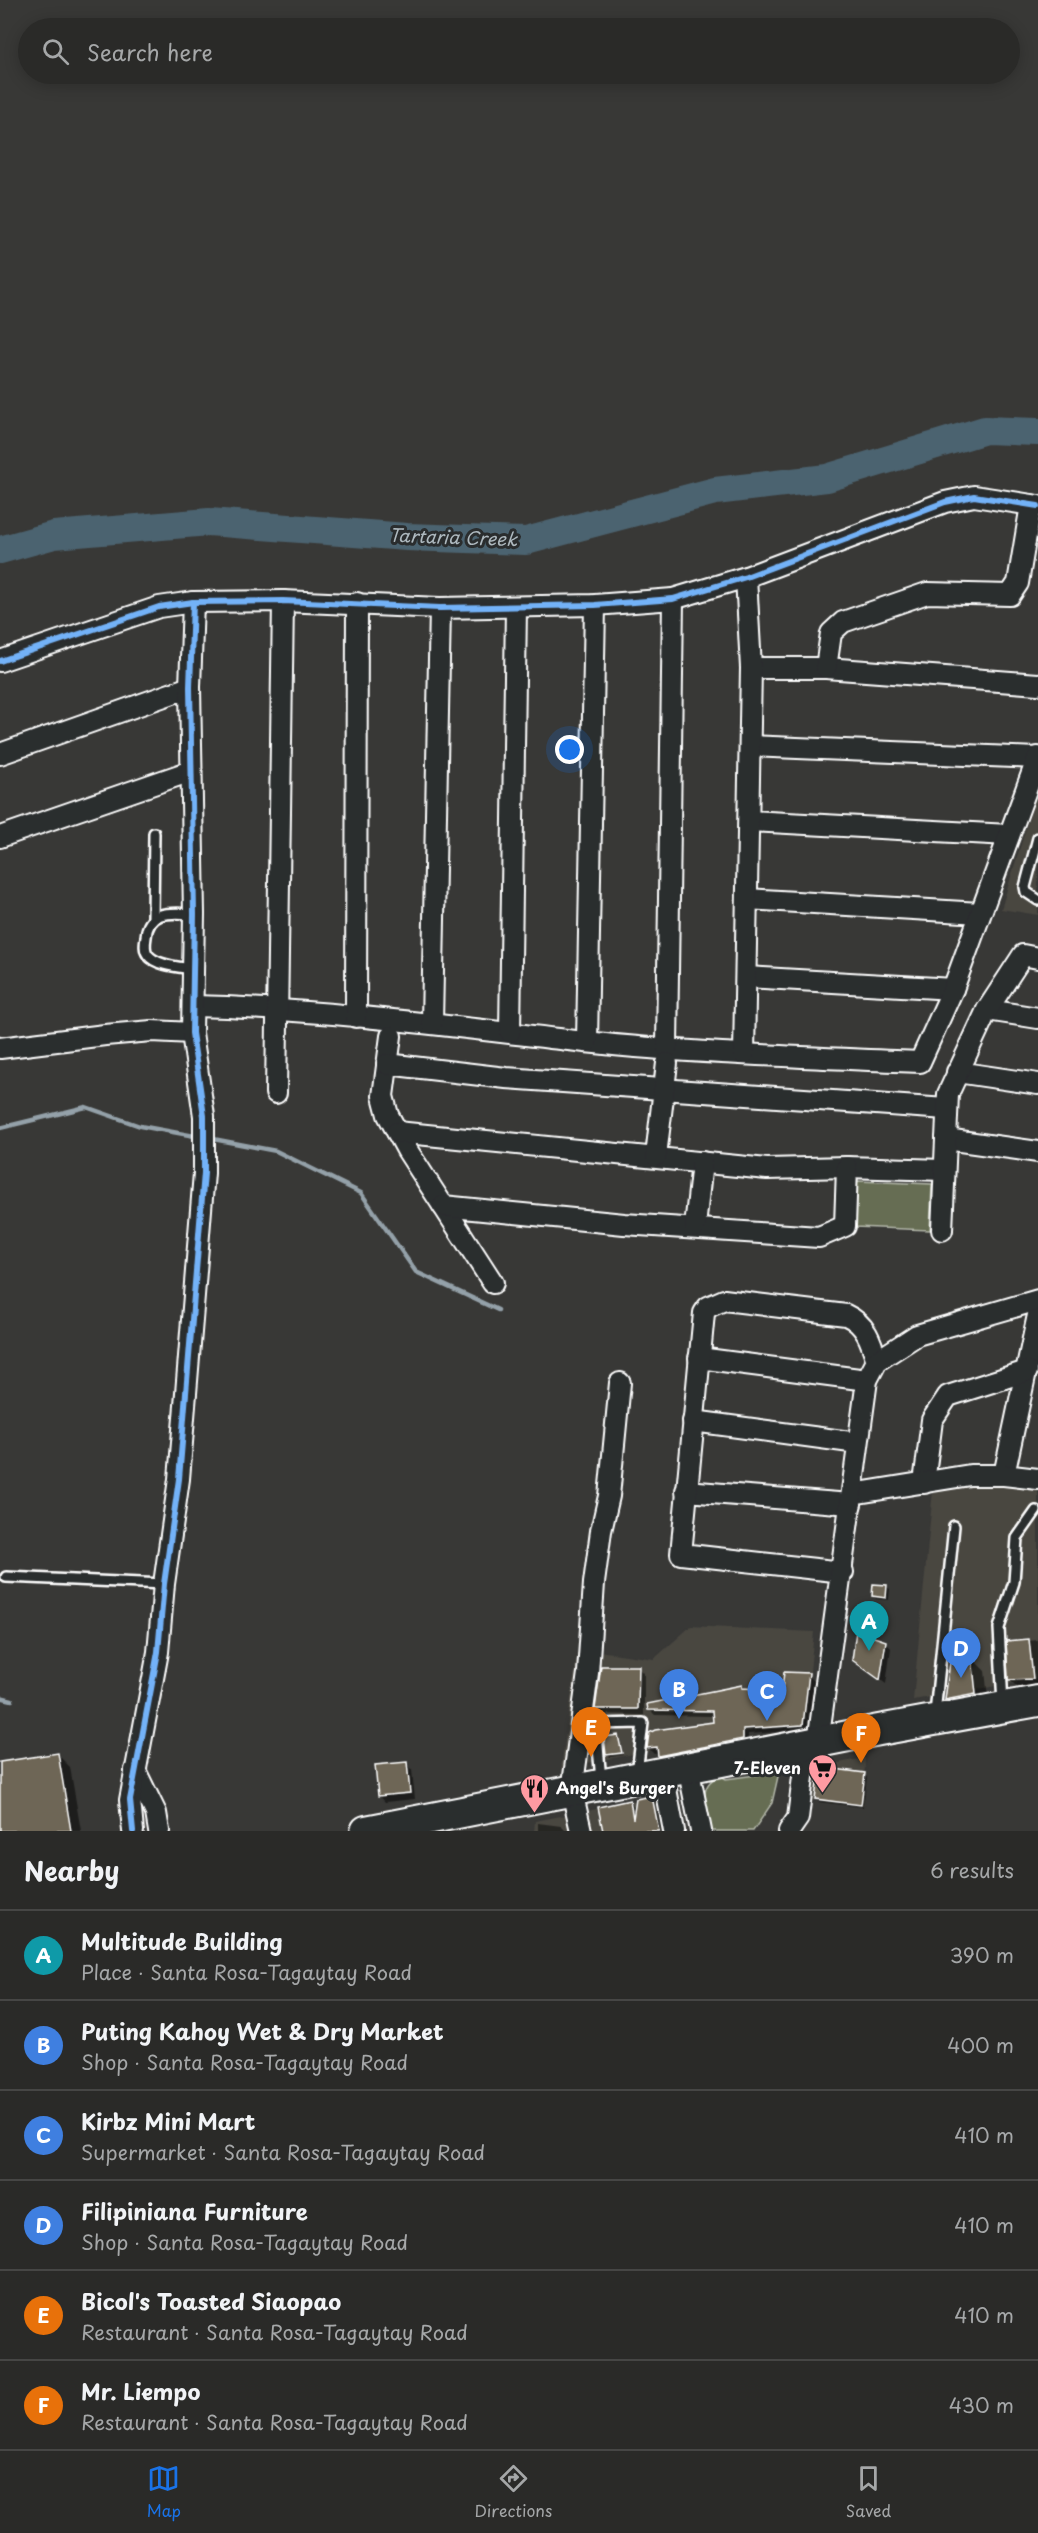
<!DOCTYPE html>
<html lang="en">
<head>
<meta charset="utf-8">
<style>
	body { margin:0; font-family:"Playpen Sans",sans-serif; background:#323230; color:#f1f3f6 }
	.you { position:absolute; left:570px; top:750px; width:21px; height:21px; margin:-15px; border:4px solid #fff; border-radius:50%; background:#1a73e8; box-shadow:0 0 0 9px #1a73e833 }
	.badge { display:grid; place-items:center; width:39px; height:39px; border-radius:50%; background:#1a73e8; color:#fff; font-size:20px; font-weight:700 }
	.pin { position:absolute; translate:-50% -50px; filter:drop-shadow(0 2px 3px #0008) }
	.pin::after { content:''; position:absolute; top:32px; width:21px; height:18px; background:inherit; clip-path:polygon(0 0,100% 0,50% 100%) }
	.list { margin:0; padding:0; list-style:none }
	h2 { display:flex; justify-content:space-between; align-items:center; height:78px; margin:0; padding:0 24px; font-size:26px }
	h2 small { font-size:20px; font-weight:400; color:#a5a7a8 }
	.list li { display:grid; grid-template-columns:39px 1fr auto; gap:18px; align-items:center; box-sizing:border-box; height:90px; padding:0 24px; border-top:2px solid #464645 }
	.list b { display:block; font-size:22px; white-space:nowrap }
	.list p { margin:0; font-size:20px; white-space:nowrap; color:#a5a7a8 }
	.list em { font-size:20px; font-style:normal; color:#a5a7a8 }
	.icon { flex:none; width:33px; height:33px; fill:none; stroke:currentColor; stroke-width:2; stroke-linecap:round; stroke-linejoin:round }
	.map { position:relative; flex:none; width:1038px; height:1831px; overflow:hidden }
	.search { position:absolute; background:#2a2a28; box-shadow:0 3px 15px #0003; left:18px; right:18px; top:18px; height:66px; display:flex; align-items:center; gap:15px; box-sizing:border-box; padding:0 21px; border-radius:33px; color:#a5a7a8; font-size:22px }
	.sheet { height:618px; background:#2a2a28 }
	nav { display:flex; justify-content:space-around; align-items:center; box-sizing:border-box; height:84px; border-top:2px solid #464645; background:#2a2a28; font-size:16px; color:#a5a7a8 }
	nav a { display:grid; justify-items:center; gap:3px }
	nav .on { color:#1a73e8 }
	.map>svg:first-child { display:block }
	.built { fill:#484640 }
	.green { fill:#666d53; stroke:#b2b6a9; stroke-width:1.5 }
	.shadow { fill:#0007 }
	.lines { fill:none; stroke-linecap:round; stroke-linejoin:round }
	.stream { stroke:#94a1a9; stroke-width:4.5 }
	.river { stroke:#4c6370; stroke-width:28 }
	.building { fill:#6e6656; stroke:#fff; stroke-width:1.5 }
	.lane-casing { stroke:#fff; stroke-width:14 }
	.street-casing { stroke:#fff; stroke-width:24 }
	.primary-casing { stroke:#fff; stroke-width:34 }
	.lane { stroke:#2a2d2e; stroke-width:9 }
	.street { stroke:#2a2d2e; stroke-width:20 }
	.primary { stroke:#2a2d2e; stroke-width:30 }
	.cycleway-casing { stroke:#2a2d2e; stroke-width:10 }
	.cycleway { stroke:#73b2f8; stroke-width:6 }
	.labels { text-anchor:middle; stroke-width:6; stroke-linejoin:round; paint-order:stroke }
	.poi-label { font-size:16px; font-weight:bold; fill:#fff; stroke:#2a2d2e; text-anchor:end }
	.water-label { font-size:18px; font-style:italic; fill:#aeb9bf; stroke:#2a2d2e }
</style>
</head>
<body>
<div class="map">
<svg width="1038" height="1831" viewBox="0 0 1038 1831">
	<rect width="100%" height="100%" fill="#383836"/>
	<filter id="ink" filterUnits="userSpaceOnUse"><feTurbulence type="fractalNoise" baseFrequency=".0167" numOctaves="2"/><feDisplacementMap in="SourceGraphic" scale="12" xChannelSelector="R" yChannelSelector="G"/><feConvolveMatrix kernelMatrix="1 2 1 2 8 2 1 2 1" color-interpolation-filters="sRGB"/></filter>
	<g filter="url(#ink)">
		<g class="built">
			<path d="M1038 789V915L1001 909Z"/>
			<path d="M995 1480 1038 1487V1679L913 1700 933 1490Z"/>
			<path d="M691 1626 814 1632 805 1721 561 1768 578 1648 654 1659Z"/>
			<path d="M865 1758 864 1806 804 1799 807 1769Z"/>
			<path d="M659 1797 664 1831H534L535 1821Z"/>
		</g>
		<g class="green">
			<path d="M856 1181 932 1184 930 1230 855 1227Z"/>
			<path d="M779 1772 772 1803 753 1831H711C707 1811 695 1783 721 1776L726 1779Z"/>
		</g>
		<g class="shadow">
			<path d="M887 1587 890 1589 889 1600 876 1599 873 1596Z"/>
			<path d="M1038 1640V1686L1017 1687 1010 1680 1008 1643Z"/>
			<path d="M885 1642 891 1648 886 1684 854 1660Z"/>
			<path d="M972 1658 985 1671 989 1707 960 1713 947 1700 951 1663Z"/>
			<path d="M638 1668 644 1674V1715L603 1714 597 1708Z"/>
			<path d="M808 1675 814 1681 809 1730 748 1734V1745L666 1761 659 1753 654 1754 648 1748 650 1734 714 1723V1716L655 1715 649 1709 741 1687 744 1690 784 1692Z"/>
			<path d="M618 1737 620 1739 623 1755 610 1757 607 1754Z"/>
			<path d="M57 1754 70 1767 81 1831H0V1763Z"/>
			<path d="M406 1764 412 1770 415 1799 385 1802 379 1795Z"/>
			<path d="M864 1775 867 1777 863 1807 819 1802 816 1799Z"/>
			<path d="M652 1797 661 1807 666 1831H605L629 1802 636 1809Z"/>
			<path d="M538 1823 561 1826 566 1831H538Z"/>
		</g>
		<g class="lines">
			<g class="stream">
				<path d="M0 1128 86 1107 140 1126 200 1137"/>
				<path d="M208 1138 276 1151 361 1193 416 1272 498 1310"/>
				<path d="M0 1697 12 1700"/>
			</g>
			<path class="river" d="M0 550 54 535 209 522 407 537 526 541 715 491 827 478 985 430 1038 432"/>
		</g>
		<g class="building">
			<path d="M873 1584 887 1585 886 1598 872 1596Z"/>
			<path d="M856 1631 886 1641 880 1680 852 1660Z"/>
			<path d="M1029 1639 1033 1679 1008 1680 1006 1641Z"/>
			<path d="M972 1656 976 1694 945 1700 950 1662Z"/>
			<path d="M601 1666H639L638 1709H595Z"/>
			<path d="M784 1672 809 1673 803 1725 743 1729V1739L658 1756 657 1747 647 1748 649 1733 655 1730 713 1722 712 1711 648 1710 647 1704 742 1685V1688L782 1690Z"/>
			<path d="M618 1735 622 1753 606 1755 604 1737Z"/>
			<path d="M58 1753 71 1831H0V1762Z"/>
			<path d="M407 1762 410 1793 378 1796 375 1765Z"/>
			<path d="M819 1767 865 1773 861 1805 815 1799Z"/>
			<path d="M652 1796 659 1831H603L598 1807 630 1800 633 1819 636 1799Z"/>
		</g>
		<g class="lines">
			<defs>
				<g id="lane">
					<path d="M1038 838 1025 887 1026 892 1038 900"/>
					<path d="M153 919 154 833"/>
					<path d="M193 969C181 967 156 966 148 955 144 950 145 943 146 937 148 909 172 913 194 914"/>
					<path d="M6 1577 164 1584"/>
					<path d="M1003 1705 999 1628 1014 1582 1017 1538 1036 1511"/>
					<path d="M935 1714 954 1526"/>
					<path d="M601 1780 596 1724 643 1723 637 1773"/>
				</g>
				<g id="street">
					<path d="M0 661 159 607 193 602 283 601 440 608 595 605 673 599 746 577 945 502 974 496 1038 506"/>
					<path d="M751 668H826L1038 684"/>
					<path d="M826 668 831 633 843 622 927 593 1010 595 1018 583 1031 505"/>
					<path d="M750 746 1037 758"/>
					<path d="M0 754 190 687"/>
					<path d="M749 821 1009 835"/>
					<path d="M0 837 191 771"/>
					<path d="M747 899 980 913"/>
					<path d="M747 977 953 989"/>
					<path d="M193 1006C324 1009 455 1027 585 1042 696 1054 808 1057 920 1062L953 989 1038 757"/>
					<path d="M987 1010 1038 1018"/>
					<path d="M356 1017 357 603"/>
					<path d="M432 1023 440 608"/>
					<path d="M510 1032 516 607"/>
					<path d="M391 1036 383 1096 388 1115 407 1150 493 1283"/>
					<path d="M587 1042 595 605"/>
					<path d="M0 1048 105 1035 152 1031 192 1033"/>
					<path d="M667 1048 673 599"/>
					<path d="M744 1054 751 668 746 577"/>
					<path d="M387 1064 506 1078 946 1109"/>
					<path d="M957 1072 1038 1084"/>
					<path d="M276 1093 283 601"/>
					<path d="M397 1132 767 1169 847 1167 943 1170"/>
					<path d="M946 1139 1038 1152"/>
					<path d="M656 1156 667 1063"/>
					<path d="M443 1206 624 1224 819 1237 845 1226 847 1167"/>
					<path d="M695 1227 702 1162"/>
					<path d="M942 1230 948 1094 987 1010 1023 955 1038 958"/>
					<path d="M699 1358 867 1380"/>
					<path d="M693 1421 858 1443"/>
					<path d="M1004 1475 1038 1315"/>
					<path d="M924 1483 932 1420 948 1396 1027 1371"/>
					<path d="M686 1491 851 1504"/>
					<path d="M852 1494 970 1475H1004L1038 1479"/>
					<path d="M843 1572 681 1554 704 1313 708 1307 724 1300 846 1315C866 1324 871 1341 877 1361"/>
					<path d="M818 1742 867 1380 877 1361 917 1335 1038 1300"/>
					<path d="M688 1767 701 1831"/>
					<path d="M135 1770 156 1813 159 1831"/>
					<path d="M663 1773 674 1831"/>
					<path d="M133 1831 130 1800 158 1652 164 1584 179 1479 204 1173V1116L192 1033 194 914 190 687 193 602"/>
					<path d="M581 1831 572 1791 588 1673 594 1583 601 1531 609 1496 620 1383"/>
					<path d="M789 1831 798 1818 807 1744"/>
				</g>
				<path id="primary" d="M366 1831 879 1730 1038 1701"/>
			</defs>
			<use href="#lane" class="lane-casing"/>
			<use href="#street" class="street-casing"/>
			<use href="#primary" class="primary-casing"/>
			<use href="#lane" class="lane"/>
			<use href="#street" class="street"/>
			<use href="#primary" class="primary"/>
			<defs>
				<g id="cycleway">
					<path d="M0 661 159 607 193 602 283 601 440 608 595 605 673 599 746 577 945 502 974 496 1038 506"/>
					<path d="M133 1831 130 1800 158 1652 164 1584 179 1479 204 1173V1116L192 1033 194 914 190 687 193 602"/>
				</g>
			</defs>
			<use href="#cycleway" class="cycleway-casing"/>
			<use href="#cycleway" class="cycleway"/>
		</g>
	</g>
	<defs>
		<symbol id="supermarket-pin" viewBox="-11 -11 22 30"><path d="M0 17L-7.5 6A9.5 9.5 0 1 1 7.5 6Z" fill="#ff9aa2" stroke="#2a2d2e"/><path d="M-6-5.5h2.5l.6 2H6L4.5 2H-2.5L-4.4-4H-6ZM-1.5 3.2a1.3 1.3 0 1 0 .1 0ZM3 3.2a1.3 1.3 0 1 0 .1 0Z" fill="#111"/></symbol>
		<symbol id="restaurant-pin" viewBox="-11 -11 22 30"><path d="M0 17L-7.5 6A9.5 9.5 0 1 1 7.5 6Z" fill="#ff9aa2" stroke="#2a2d2e"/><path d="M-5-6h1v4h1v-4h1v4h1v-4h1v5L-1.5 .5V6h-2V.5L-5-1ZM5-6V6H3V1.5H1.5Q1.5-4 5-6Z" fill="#111"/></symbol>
	</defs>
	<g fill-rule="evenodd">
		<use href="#supermarket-pin" x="806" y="1752" width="33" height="45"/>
		<use href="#restaurant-pin" x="518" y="1772" width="33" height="45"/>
	</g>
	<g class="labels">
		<g class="poi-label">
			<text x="801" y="1774">7-Eleven</text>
			<text x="556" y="1794" text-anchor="start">Angel's Burger</text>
		</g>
		<g class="water-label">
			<text transform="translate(453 538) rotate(2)" y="6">Tartaria Creek</text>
		</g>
	</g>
</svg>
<div class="you"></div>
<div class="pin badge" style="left:869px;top:1651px;background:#0f9aa8">A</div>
<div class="pin badge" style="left:679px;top:1719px;background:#3f7fe0">B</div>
<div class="pin badge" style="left:767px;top:1721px;background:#3f7fe0">C</div>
<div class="pin badge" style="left:961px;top:1678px;background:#3f7fe0">D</div>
<div class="pin badge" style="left:591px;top:1757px;background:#e8710a">E</div>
<div class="pin badge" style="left:861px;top:1763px;background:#e8710a">F</div>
<div class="search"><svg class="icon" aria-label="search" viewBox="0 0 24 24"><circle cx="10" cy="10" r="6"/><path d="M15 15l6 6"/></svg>Search here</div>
</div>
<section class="sheet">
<h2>Nearby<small>6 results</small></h2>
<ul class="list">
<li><span class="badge" style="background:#0f9aa8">A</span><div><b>Multitude Building</b><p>Place · Santa Rosa-Tagaytay Road</p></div><em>390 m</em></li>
<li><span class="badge" style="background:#3f7fe0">B</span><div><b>Puting Kahoy Wet &amp; Dry Market</b><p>Shop · Santa Rosa-Tagaytay Road</p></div><em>400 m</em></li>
<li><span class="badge" style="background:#3f7fe0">C</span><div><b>Kirbz Mini Mart</b><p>Supermarket · Santa Rosa-Tagaytay Road</p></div><em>410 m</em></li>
<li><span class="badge" style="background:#3f7fe0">D</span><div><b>Filipiniana Furniture</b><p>Shop · Santa Rosa-Tagaytay Road</p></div><em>410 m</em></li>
<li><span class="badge" style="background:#e8710a">E</span><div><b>Bicol's Toasted Siaopao</b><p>Restaurant · Santa Rosa-Tagaytay Road</p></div><em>410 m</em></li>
<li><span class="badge" style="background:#e8710a">F</span><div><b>Mr. Liempo</b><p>Restaurant · Santa Rosa-Tagaytay Road</p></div><em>430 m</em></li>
</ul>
</section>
<nav>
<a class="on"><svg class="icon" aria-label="map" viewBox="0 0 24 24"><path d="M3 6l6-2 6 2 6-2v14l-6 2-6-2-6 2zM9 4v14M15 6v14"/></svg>Map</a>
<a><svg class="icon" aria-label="directions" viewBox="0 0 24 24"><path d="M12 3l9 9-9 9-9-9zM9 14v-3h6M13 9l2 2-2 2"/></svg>Directions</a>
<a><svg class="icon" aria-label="saved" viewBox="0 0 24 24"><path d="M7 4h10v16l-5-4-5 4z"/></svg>Saved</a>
</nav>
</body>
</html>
